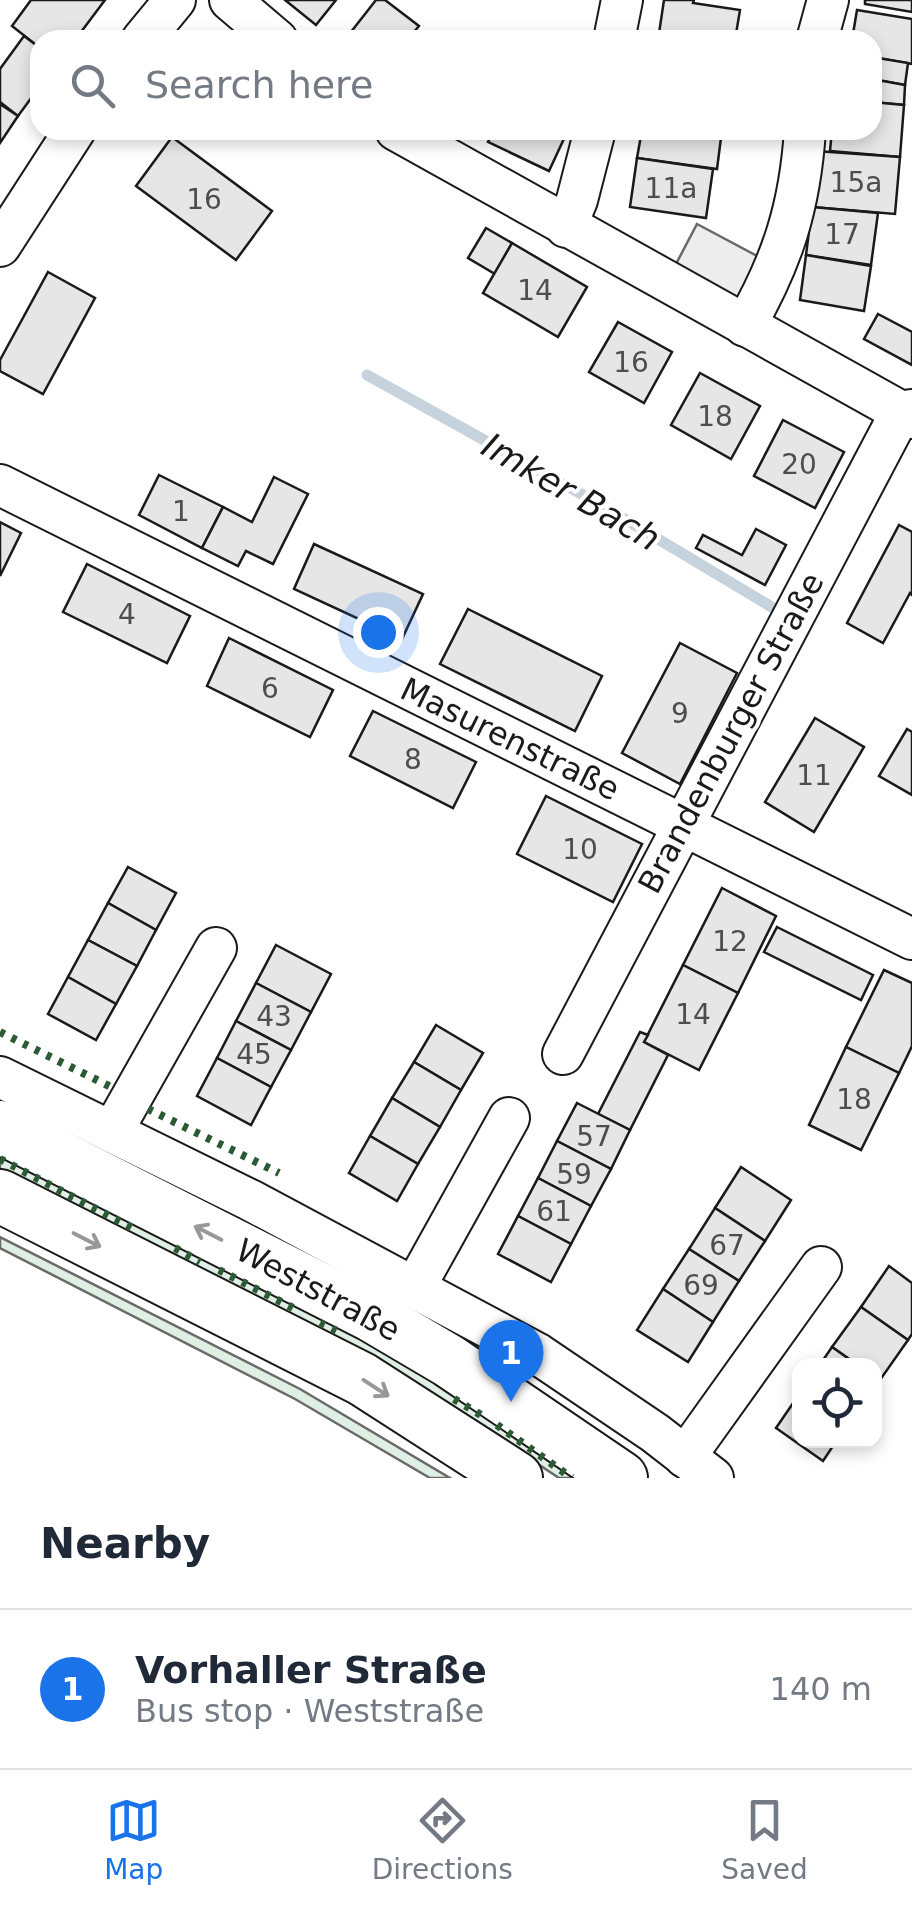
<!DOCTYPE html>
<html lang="en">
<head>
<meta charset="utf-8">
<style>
	body { margin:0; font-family:"DejaVu Sans",sans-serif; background:#f2f2f3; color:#1f2937 }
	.controls { position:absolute; right:30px; bottom:30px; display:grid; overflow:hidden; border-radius:20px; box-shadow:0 5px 15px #0003 }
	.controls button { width:90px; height:90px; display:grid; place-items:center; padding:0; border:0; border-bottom:2px solid #e0e1e3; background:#fff; color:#1f2937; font:50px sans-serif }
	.you { position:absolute; left:378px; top:632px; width:35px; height:35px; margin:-25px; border:8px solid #fff; border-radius:50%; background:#1a73e8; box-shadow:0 0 0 15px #1a73e833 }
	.badge { display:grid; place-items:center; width:65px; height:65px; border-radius:50%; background:#1a73e8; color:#fff; font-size:32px; font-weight:700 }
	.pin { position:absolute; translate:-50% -82px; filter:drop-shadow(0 2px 5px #0008) }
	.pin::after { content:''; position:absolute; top:52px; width:35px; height:30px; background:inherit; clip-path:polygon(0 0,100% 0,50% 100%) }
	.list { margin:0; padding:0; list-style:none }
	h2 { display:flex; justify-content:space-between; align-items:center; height:130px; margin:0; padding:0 40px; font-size:42px }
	h2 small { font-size:32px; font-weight:400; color:#747a83 }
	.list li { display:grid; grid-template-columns:65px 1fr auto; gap:30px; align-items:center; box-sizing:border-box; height:160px; padding:0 40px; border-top:2px solid #e0e1e3 }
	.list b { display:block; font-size:38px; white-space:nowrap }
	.list p { margin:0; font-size:32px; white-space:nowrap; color:#747a83 }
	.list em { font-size:32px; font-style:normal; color:#747a83 }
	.icon { flex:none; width:55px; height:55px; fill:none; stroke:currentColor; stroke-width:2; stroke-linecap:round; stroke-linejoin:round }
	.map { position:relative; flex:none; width:912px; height:1478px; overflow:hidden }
	.search { position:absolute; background:#fff; box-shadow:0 5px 15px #0003; left:30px; right:30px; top:30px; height:110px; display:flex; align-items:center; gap:25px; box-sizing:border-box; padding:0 35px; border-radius:30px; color:#747a83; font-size:38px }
	.sheet { height:290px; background:#fff }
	nav { display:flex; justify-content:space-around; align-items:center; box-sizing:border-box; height:140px; border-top:2px solid #e0e1e3; background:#fff; font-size:28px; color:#747a83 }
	nav a { display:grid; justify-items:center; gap:5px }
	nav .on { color:#1a73e8 }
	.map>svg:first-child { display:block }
	.green { fill:#e0efe3; stroke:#6a6a6a; stroke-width:2.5 }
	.parking { fill:#ededed; stroke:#6a6a6a; stroke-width:2.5 }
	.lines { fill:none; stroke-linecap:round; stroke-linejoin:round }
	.stream { stroke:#c6d2dc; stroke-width:11 }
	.building { fill:#e6e6e6; stroke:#1a1a1a; stroke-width:2.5 }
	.minor-casing { stroke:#1a1a1a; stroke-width:44 }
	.major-casing { stroke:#1a1a1a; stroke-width:56 }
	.minor { stroke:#fff; stroke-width:40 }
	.major { stroke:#fff; stroke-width:52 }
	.hedge { stroke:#2b5a34; stroke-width:8; stroke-dasharray:5 8; stroke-linecap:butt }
	.oneway { stroke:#989898 }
	.labels { text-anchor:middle; stroke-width:8; stroke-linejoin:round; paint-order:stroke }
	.number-label { font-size:28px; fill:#4d4d4d }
	.street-label { font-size:32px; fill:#1a1a1a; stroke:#fff }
	.water-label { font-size:35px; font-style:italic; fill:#1a1a1a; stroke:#fff }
</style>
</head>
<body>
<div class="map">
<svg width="912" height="1478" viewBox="0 0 912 1478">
	<rect width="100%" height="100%" fill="#fff"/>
	<g class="green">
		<path d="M0 1151 331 1318 588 1478H559L460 1412 322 1332 0 1169Z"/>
		<path d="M0 1237 300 1389 450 1478H430L295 1399 0 1248Z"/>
	</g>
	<path class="parking" d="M697 224 776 266 745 326 666 283Z"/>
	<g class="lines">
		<path class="stream" d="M367 375 603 506 775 609"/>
	</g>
	<g class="building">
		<path d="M31 0H105L75 40H40V48L12 26Z"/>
		<path d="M285 0H336L316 25Z"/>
		<path d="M376 0H385L419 26 407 40H351L347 37Z"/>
		<path d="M664 0H694L693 3 740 10 735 40H658Z"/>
		<path d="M865 0H912V12L865 4Z"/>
		<path d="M857 10 912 19V64L872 57V40H852Z"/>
		<path d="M24 36 40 48V86L18 116 0 102V69Z"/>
		<path d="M872 57 908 63 905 85 872 79Z"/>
		<path d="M872 79 905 85 904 105 872 102Z"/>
		<path d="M872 102 904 105 900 157 830 151 832 130H872Z"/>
		<path d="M0 104 18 116 0 143Z"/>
		<path d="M493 130H568L549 171 488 142Z"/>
		<path d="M642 130H722L717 169 637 158Z"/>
		<path d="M172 137 272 211 236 260 136 186Z"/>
		<path d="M816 151 900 157 895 214 812 207Z"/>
		<path d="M637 158 713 169 706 218 630 207Z"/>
		<path d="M812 207 878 213 871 265 806 255Z"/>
		<path d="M486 228 512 243 495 274 468 258Z"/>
		<path d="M512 243 587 287 558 337 483 293Z"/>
		<path d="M806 255 871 266 864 311 800 300Z"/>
		<path d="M48 272 95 298 43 394 0 371V360Z"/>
		<path d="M878 314 912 332V365L864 339Z"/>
		<path d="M618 322 672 352 644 403 589 372Z"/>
		<path d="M700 373 760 406 731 459 671 425Z"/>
		<path d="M783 420 844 452 815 508 754 476Z"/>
		<path d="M159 475 223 507 202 548 139 515Z"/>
		<path d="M274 477 308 494 273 564 246 551 238 566 202 548 223 507 252 522Z"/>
		<path d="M0 522 21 533 0 576Z"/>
		<path d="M899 525 912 532V595L910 593 883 643 847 623Z"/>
		<path d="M756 529 786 545 765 585 696 548 703 535 742 555Z"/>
		<path d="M314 544 423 594 402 639 294 589Z"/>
		<path d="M87 564 190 616 167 663 63 612Z"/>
		<path d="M468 609 602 676 575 731 440 664Z"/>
		<path d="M229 638 333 690 310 737 207 686Z"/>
		<path d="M680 643 737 673 680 784 622 753Z"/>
		<path d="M373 711 476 762 453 808 350 756Z"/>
		<path d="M815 718 864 747 814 832 765 802Z"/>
		<path d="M907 729 912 732V795L879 776Z"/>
		<path d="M546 796 642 844 613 902 517 854Z"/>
		<path d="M128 867 176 893 156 930 108 903Z"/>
		<path d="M722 888 776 916 738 993 683 965Z"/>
		<path d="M108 903 156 930 137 966 88 940Z"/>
		<path d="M777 927 873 975 861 1000 764 952Z"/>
		<path d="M88 940 137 966 116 1004 68 977Z"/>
		<path d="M276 945 331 974 311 1012 256 983Z"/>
		<path d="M683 965 738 993 699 1070 644 1042Z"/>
		<path d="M884 970 912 983V1046L899 1073 846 1047Z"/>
		<path d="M68 977 116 1004 96 1040 48 1014Z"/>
		<path d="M256 983 311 1012 291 1050 236 1021Z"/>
		<path d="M236 1021 291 1050 271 1087 217 1058Z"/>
		<path d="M436 1025 483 1053 461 1090 414 1062Z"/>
		<path d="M640 1032 648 1035 644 1042 668 1055 630 1130 598 1114Z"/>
		<path d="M846 1047 899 1073 861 1150 809 1125Z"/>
		<path d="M217 1058 271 1087 251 1125 197 1096Z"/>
		<path d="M414 1062 461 1090 440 1127 392 1098Z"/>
		<path d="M392 1098 440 1127 418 1164 370 1136Z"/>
		<path d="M577 1103 630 1130 611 1169 557 1141Z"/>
		<path d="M370 1136 418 1164 397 1201 349 1173Z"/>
		<path d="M557 1141 611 1169 591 1206 538 1178Z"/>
		<path d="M741 1167 791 1200 765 1241 715 1208Z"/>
		<path d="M538 1178 591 1206 571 1244 518 1216Z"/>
		<path d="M715 1208 765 1241 739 1281 689 1249Z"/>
		<path d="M518 1216 571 1244 551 1282 498 1254Z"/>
		<path d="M689 1249 739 1281 713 1322 663 1289Z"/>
		<path d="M889 1266 912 1283V1334L908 1340 861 1307Z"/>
		<path d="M663 1289 713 1322 688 1362 637 1330Z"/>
		<path d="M861 1307 908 1340 880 1380 874 1377V1366H859L832 1347Z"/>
		<path d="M832 1347 859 1366H819Z"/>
		<path d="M800 1393V1440H837L823 1461 776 1428Z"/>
	</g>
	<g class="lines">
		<defs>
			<g id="minor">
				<path d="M230 0 277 40"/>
				<path d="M142 40 175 0"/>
				<path d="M614 40 622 0"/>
				<path d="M817 40 828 0"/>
				<path d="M396 130 912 418"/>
				<path d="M566 227 577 200 595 130"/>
				<path d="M0 246 75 130"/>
				<path d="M745 326C783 260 800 206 805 130"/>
				<path d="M0 485 912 939"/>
				<path d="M563 1054 901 412 912 410"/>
				<path d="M0 1077 250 1200 538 1354 655 1433 713 1478"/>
				<path d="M112 1132 216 948"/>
				<path d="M415 1287 509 1118"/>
				<path d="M685 1457 821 1267"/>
			</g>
			<g id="major">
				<path d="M0 1127 371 1315 449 1361 621 1478"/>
				<path d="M0 1196 362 1379 516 1478"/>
			</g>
		</defs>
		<use href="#minor" class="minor-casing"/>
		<use href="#major" class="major-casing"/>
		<use href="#minor" class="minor"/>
		<use href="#major" class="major"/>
		<g class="hedge">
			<path d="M0 1032 115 1089"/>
			<path d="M148 1109 279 1173"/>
			<path d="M0 1159 138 1231"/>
			<path d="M175 1248 200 1262"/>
			<path d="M219 1270 297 1310"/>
			<path d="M320 1323 337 1331"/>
			<path d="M454 1399 481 1415"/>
			<path d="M497 1425 572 1478"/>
		</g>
	</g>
	<defs><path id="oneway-shaft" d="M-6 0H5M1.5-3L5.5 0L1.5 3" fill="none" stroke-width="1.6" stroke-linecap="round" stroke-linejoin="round" transform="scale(2.5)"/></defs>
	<g class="oneway">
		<use href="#oneway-shaft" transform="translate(208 1233) rotate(-153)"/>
		<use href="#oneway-shaft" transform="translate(87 1240) rotate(27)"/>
		<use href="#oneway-shaft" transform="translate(376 1388) rotate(33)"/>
	</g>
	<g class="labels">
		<g class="number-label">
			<text x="856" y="192">15a</text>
			<text x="671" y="198">11a</text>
			<text x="204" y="209">16</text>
			<text x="842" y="244">17</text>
			<text x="535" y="300">14</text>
			<text x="631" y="372">16</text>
			<text x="715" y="426">18</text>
			<text x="799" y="474">20</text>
			<text x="181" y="521">1</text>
			<text x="127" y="624">4</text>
			<text x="270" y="698">6</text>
			<text x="680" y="723">9</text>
			<text x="413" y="769">8</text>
			<text x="814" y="785">11</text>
			<text x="580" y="859">10</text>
			<text x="730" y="951">12</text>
			<text x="693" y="1024">14</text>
			<text x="274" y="1026">43</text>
			<text x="254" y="1064">45</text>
			<text x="854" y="1109">18</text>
			<text x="594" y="1146">57</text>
			<text x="574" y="1184">59</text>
			<text x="554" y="1221">61</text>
			<text x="727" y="1255">67</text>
			<text x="701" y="1295">69</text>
		</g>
		<g class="street-label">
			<text transform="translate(731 733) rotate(-62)" y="11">Brandenburger Straße</text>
			<text transform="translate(510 739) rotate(26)" y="11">Masurenstraße</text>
			<text transform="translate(318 1290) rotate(28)" y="11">Weststraße</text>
		</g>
		<g class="water-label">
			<text transform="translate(571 492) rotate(30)" y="12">Imker Bach</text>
		</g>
	</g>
</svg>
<div class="controls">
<button><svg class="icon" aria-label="locate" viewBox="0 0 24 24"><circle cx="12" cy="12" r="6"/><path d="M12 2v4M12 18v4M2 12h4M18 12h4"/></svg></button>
</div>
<div class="you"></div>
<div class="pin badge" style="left:511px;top:1402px">1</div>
<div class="search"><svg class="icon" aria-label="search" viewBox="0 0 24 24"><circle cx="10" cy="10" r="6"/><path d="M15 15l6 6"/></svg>Search here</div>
</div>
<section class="sheet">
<h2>Nearby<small></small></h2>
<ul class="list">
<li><span class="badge">1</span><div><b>Vorhaller Straße</b><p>Bus stop · Weststraße</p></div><em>140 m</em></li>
</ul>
</section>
<nav>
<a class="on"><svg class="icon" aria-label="map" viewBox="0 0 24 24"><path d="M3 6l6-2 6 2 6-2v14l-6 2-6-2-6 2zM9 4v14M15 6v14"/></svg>Map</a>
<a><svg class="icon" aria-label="directions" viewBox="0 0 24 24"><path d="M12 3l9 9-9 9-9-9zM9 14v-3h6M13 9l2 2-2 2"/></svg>Directions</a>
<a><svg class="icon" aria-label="saved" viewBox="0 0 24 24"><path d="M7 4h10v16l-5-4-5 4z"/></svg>Saved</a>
</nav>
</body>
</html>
